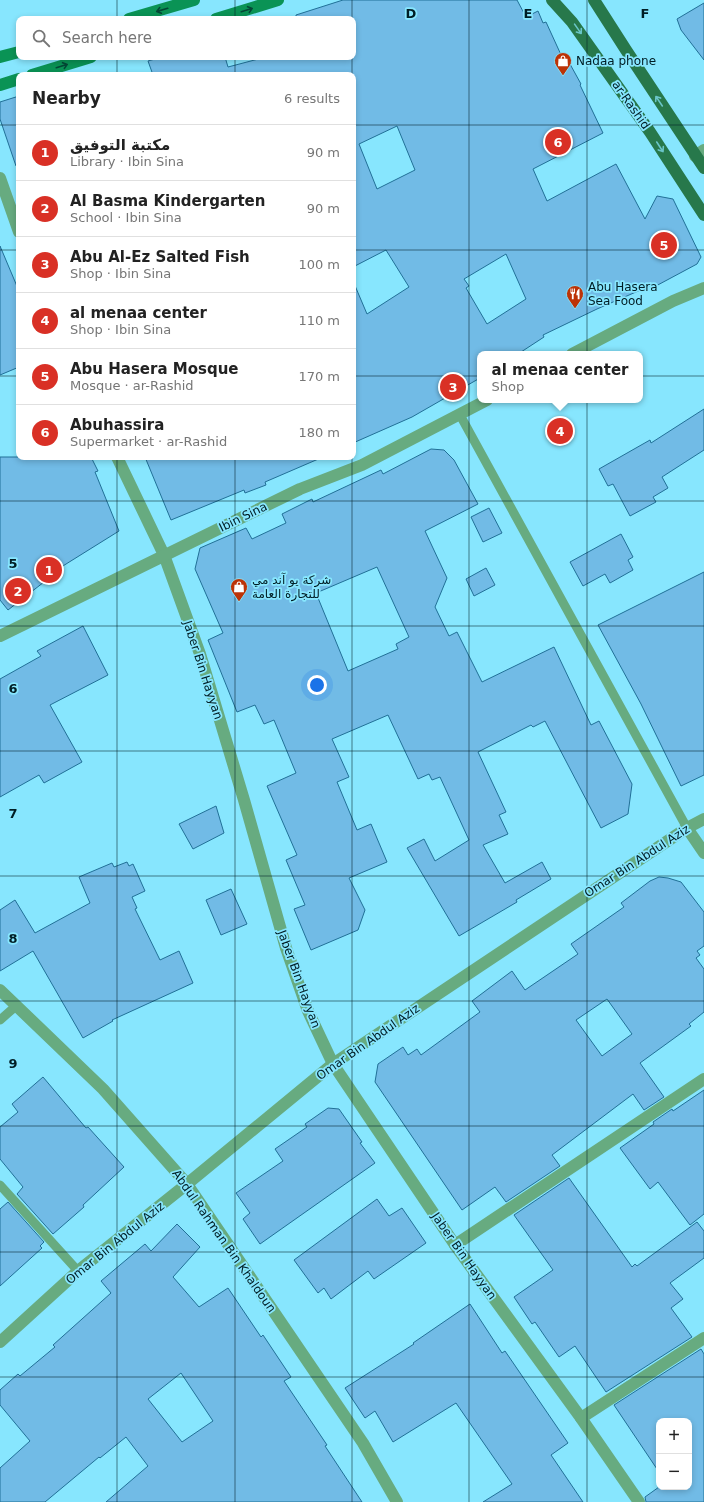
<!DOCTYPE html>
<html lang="en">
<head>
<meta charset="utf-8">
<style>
	body { margin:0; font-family:"DejaVu Sans",Vazirmatn,sans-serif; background:#f2f2f2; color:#222 }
	.controls { position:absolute; right:12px; bottom:12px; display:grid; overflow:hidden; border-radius:8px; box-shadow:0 2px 6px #0003 }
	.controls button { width:36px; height:36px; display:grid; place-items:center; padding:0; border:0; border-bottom:1px solid #e0e0e0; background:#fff; color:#222; font:20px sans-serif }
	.you { position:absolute; left:317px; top:685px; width:14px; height:14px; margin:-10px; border:3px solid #fff; border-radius:50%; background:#1a73e8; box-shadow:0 0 0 6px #1a73e833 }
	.badge { display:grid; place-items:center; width:26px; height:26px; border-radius:50%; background:#d93025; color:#fff; font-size:13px; font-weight:700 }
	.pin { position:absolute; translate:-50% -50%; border:2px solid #fff; box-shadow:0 1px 4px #0006 }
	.popup { position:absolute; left:477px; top:351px; width:166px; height:52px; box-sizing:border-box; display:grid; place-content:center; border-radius:8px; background:#fff; filter:drop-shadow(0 1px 3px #0005); font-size:13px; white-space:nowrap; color:#767676 }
	.popup b { font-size:15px; color:#222 }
	.popup::after { content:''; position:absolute; left:50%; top:100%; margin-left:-8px; border:8px solid transparent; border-top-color:#fff }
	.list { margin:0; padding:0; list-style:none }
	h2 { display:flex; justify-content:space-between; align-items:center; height:52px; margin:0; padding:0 16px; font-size:17px }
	h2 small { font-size:13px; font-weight:400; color:#767676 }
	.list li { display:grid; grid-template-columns:26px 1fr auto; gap:12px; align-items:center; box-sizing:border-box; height:56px; padding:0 16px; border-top:1px solid #e0e0e0 }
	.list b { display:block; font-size:15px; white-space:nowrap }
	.list p { margin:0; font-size:13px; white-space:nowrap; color:#767676 }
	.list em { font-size:13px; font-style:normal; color:#767676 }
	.icon { flex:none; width:22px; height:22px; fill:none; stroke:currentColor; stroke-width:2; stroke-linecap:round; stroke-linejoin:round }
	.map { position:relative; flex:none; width:704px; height:1502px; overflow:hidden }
	.search { position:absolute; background:#fff; box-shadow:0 2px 6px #0003; left:16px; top:16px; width:340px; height:44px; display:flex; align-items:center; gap:10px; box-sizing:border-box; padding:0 14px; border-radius:8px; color:#767676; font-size:15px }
	.panel { position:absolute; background:#fff; box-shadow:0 2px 6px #0003; left:16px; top:72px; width:340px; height:388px; border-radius:8px }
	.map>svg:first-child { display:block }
	.building { fill:#71bbe6; stroke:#217097; fill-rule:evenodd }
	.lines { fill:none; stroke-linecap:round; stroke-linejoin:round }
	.lane { stroke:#67ab80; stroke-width:9 }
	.street { stroke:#67ab80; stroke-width:12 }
	.secondary { stroke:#0a9355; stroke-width:12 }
	.primary { stroke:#27784b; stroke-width:12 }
	.oneway { stroke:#044736 }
	.oneway2 { stroke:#6ac5c8 }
	.grid { fill:none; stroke:#001e25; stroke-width:1; stroke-opacity:0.55 }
	.labels { text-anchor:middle; stroke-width:3.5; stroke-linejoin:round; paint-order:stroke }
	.poi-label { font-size:12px; fill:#001e25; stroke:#87e6fe; text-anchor:start }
	.street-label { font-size:12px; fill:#001e25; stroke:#87e6fe }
	.grid-label { font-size:13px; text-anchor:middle; font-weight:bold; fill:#001e25; stroke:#87e6fe; stroke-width:3.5; stroke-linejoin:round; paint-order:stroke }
</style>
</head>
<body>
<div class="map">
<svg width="704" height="1502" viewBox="0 0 704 1502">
	<rect width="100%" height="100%" fill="#87e6fe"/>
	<g class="building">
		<path d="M343 0H517L526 17 538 11 543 23 546 22 562 57 565 55 581 84 580 85 603 133 533 169 547 201 616 164 645 219 657 196 673 199 701 257 697 264 654 287 652 285 597 309 543 335 544 337 518 354H480V378L412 417 353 443V281L367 314 409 287 386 250 353 267V75H153L148 61 162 57H225L228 67 266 57H353V19H296V15ZM397 126 415 170 377 189 359 144ZM506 254 526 299 487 324 466 288 469 286 464 279Z"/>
		<path d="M704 3V60L681 30 677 19Z"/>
		<path d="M19 96V165L16 166 0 119V102Z"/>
		<path d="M0 246 19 291V367L0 375Z"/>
		<path d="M704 409V450L662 477 668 488 653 497 656 502 630 516 613 484 608 486 599 469 650 440 651 443Z"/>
		<path d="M431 449 444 450 454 460 478 504 425 531 447 578 435 607 449 636 457 632 482 682 554 647 591 725 599 721 632 784 628 814 601 828 545 721 533 727 531 725 478 752 506 812 499 815 508 834 483 845 505 883 542 862 551 879 516 900 517 902 459 936 407 848 424 839 435 861 469 840 440 777 432 780 429 774 418 779 388 715 332 739 349 777 337 782 357 830 371 824 387 862 349 878 365 910 358 930 311 950 294 909 305 905 286 860 297 855 267 786 296 773 274 720 264 724 255 705 237 712 208 640 223 633 195 569 200 548 246 528 252 539 286 523 282 514 312 499 313 502 381 470 383 474ZM377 567 409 637 396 644 398 649 348 671 316 593Z"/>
		<path d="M0 457H91L98 471 95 472 119 531 42 579 44 582 8 610 0 600Z"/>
		<path d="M145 457H323L265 482 266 485 245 493 244 490 171 520Z"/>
		<path d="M489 508 502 533 483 542 471 517Z"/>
		<path d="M621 534 633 557 628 560 633 570 610 583 605 574 583 586 570 562Z"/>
		<path d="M486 568 495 585 474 596 466 579Z"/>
		<path d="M704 572V775L681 786 641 704 598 625Z"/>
		<path d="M83 626 108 675 50 705 82 762 44 783 39 775 0 797V679L41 656 37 651Z"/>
		<path d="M216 806 224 833 193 849 179 824Z"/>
		<path d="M127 862 129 866 133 864 145 891 132 897 137 908 135 909 160 960 179 951 193 983 112 1020 113 1021 83 1038 33 951 0 971V910L15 900 35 933 90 903 79 877 112 863 114 867Z"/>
		<path d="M659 877 668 878 681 882 704 912V946L697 951 700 955 696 958 704 969V1012L689 1024 691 1026 640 1063 664 1097 644 1110 633 1094 552 1155 560 1166 506 1202 495 1187 462 1210 375 1082 378 1064 403 1047 408 1055 417 1049 421 1055 480 1012 472 1001 512 971 525 990 578 954 571 944 624 907 621 903 650 881ZM607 999 632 1034 602 1056 576 1020Z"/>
		<path d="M231 889 247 924 221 935 206 900Z"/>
		<path d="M43 1077 86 1128 88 1127 124 1167 83 1205 84 1207 53 1234 17 1194 23 1187 0 1159V1127L18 1112 12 1104Z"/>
		<path d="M704 1090V1214L690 1225 658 1182 650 1189 620 1148 654 1124 653 1122 672 1109 673 1111Z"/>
		<path d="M328 1108 339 1109 362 1142 360 1143 375 1163 260 1244 243 1219 250 1213 236 1193 283 1161 275 1149 307 1127 305 1124Z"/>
		<path d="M569 1178 632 1267 635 1264 637 1266 697 1222 704 1231V1258L670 1283 683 1299 671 1308 692 1337 606 1392 575 1346 559 1357 535 1322 532 1324 514 1297 553 1270 514 1215Z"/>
		<path d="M377 1199 389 1216 402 1208 426 1243 374 1279 368 1271 331 1299 324 1288 318 1293 294 1260Z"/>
		<path d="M8 1202 44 1242 40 1246 42 1248 0 1286V1209Z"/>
		<path d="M177 1224 200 1247 173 1277 199 1307 228 1288 261 1337 263 1335 291 1377 284 1381 327 1445 325 1446 362 1502H106L148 1466 126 1437 100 1458 99 1457 45 1502H0V1468L30 1441 0 1405V1390L18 1374 20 1376 55 1347 53 1345 111 1293 101 1281 145 1244 151 1251ZM181 1373 213 1421 182 1442 148 1399Z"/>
		<path d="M470 1304 502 1353 505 1351 568 1443 551 1455 583 1502H483L512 1484 456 1403 393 1442 375 1411 365 1418 345 1388 414 1344 413 1343Z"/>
		<path d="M701 1349 704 1354V1502H646L645 1497 659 1487H689V1421H659V1472L614 1405Z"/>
	</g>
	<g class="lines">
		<g class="lane">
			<path d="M460 415 687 828"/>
			<path d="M0 1020 16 1006"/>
			<path d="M0 1185 78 1271"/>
		</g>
		<g class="street">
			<path d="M695 156 704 150"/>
			<path d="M0 178 19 232"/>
			<path d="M572 354 673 301 704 288"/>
			<path d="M117 457 164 555 200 654 244 800 286 948 308 1011 333 1064 455 1245 581 1418 639 1502"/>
			<path d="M0 636 300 489 362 465 487 400"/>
			<path d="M687 828 704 853"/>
			<path d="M0 990 103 1089 187 1184 363 1443 397 1502"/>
			<path d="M455 1245 704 1079"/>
			<path d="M0 1342 78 1271 187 1184 333 1064 687 828 704 819"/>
			<path d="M581 1418 704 1338"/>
		</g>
		<g class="secondary">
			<path d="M129 19 194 0"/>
			<path d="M216 19 278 0"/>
			<path d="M0 57 19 52"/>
			<path d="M32 75 91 57"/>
			<path d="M0 85 19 79"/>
		</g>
		<g class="primary">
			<path d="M552 0 572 22 650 132 704 215"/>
			<path d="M594 0 626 50 704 168"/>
		</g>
	</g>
	<defs><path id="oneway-shaft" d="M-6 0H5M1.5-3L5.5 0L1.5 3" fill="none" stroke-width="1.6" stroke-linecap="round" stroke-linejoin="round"/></defs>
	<g class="oneway">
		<use href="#oneway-shaft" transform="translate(162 10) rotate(164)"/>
		<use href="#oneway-shaft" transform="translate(247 10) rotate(-17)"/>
		<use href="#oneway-shaft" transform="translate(62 66) rotate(-17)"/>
	</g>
	<g class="oneway2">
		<use href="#oneway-shaft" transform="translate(578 29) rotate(55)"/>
		<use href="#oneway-shaft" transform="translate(659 101) rotate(-124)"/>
		<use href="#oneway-shaft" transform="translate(660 147) rotate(57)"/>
	</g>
	<path class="grid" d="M117 0V19M235 0V19M352 0V19M469 0V1502M587 0V1502M117 57V75M235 57V75M352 57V75M0 125H19M353 125H704M0 250H19M353 250H704M0 376H19M353 376H704M117 457V1502M235 457V1502M352 457V1502M0 501H704M0 626H704M0 751H704M0 876H704M0 1001H704M0 1126H704M0 1252H704M0 1377H704"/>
	<defs>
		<symbol id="shop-pin" viewBox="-11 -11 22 30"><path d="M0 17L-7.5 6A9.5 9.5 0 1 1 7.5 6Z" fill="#bc3307" stroke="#87e6fe"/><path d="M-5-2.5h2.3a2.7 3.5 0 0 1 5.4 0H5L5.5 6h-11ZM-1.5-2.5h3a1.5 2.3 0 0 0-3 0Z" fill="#fff"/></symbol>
		<symbol id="restaurant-pin" viewBox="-11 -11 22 30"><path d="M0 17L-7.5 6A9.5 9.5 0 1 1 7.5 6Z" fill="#bc3307" stroke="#87e6fe"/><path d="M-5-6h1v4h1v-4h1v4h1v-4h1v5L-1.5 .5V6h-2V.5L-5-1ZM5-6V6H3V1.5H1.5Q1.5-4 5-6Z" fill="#fff"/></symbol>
	</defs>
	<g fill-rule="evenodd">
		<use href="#shop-pin" x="553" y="51" width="20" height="27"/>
		<use href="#restaurant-pin" x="565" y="284" width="20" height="27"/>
		<use href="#shop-pin" x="229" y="577" width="20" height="27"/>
	</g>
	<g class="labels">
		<g class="poi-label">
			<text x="576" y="65">Nadaa phone</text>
			<text x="588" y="291">Abu Hasera<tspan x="588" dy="14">Sea Food</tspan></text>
			<text x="252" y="584">شركة يو آند مي<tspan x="252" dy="14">للتجارة العامة</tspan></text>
		</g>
		<g class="street-label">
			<text transform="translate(631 105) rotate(55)" y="4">ar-Rashid</text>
			<text transform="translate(243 517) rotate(-26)" y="4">Ibin Sina</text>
			<text transform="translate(203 670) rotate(72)" y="4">Jaber Bin Hayyan</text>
			<text transform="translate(637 861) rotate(-33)" y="4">Omar Bin Abdul Aziz</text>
			<text transform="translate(299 979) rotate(70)" y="4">Jaber Bin Hayyan</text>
			<text transform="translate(368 1042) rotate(-35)" y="4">Omar Bin Abdul Aziz</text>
			<text transform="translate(224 1241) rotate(55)" y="4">Abdul Rahman Bin Khaldoun</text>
			<text transform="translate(115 1243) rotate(-39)" y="4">Omar Bin Abdul Aziz</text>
			<text transform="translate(464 1256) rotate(55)" y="4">Jaber Bin Hayyan</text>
		</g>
	</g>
	<g class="grid-label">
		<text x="411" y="18">D</text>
		<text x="528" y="18">E</text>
		<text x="645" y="18">F</text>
		<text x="13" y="568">5</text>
		<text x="13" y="693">6</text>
		<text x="13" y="818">7</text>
		<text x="13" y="943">8</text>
		<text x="13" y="1068">9</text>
	</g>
</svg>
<div class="controls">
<button>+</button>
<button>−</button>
</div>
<div class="you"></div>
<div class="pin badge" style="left:49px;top:570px">1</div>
<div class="pin badge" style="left:18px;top:591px">2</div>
<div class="pin badge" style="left:453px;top:387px">3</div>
<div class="pin badge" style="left:560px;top:431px">4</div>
<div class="popup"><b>al menaa center</b>Shop</div>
<div class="pin badge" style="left:664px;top:245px">5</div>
<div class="pin badge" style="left:558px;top:142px">6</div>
<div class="search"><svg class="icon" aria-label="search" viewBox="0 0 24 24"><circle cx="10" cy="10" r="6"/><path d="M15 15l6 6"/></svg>Search here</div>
<section class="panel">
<h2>Nearby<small>6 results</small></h2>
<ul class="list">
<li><span class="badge">1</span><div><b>مكتبة التوفيق</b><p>Library · Ibin Sina</p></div><em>90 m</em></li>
<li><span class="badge">2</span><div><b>Al Basma Kindergarten</b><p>School · Ibin Sina</p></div><em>90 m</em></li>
<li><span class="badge">3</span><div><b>Abu Al-Ez Salted Fish</b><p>Shop · Ibin Sina</p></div><em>100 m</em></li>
<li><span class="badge">4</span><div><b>al menaa center</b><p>Shop · Ibin Sina</p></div><em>110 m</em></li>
<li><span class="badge">5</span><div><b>Abu Hasera Mosque</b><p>Mosque · ar-Rashid</p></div><em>170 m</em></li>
<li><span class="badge">6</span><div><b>Abuhassira</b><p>Supermarket · ar-Rashid</p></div><em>180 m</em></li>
</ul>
</section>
</div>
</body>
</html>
